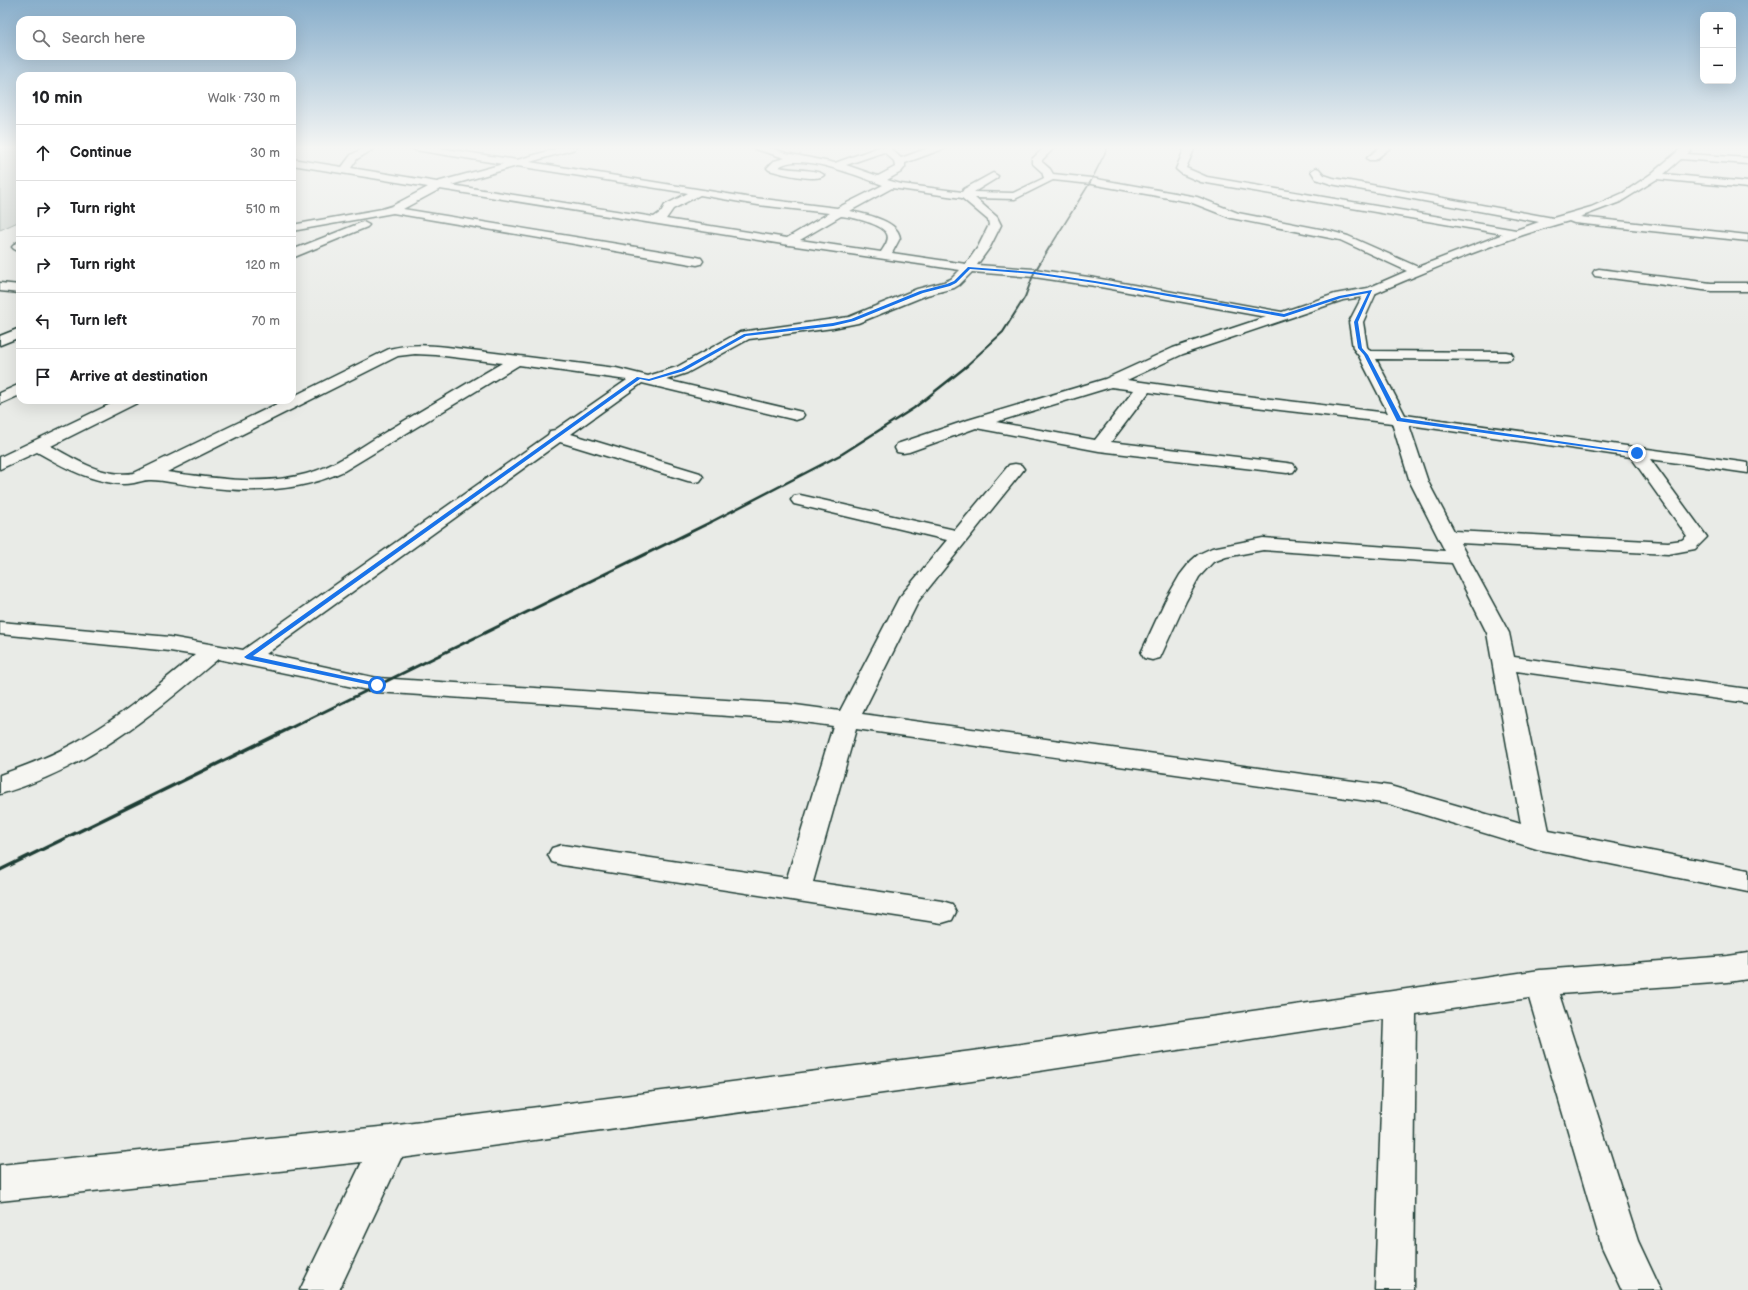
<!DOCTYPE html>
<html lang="en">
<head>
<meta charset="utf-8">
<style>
	body { margin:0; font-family:"Balsamiq Sans",sans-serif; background:#f6f6f6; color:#202124 }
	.controls { position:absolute; right:12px; top:12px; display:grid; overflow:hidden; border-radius:8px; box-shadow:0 4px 16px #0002 }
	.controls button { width:36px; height:36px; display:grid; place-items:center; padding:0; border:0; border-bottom:1px solid #e0e0e0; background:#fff; color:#202124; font:20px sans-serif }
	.stop { position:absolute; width:12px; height:12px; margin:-9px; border:3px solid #1a73e8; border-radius:50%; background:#fff }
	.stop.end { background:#1a73e8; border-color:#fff; box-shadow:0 1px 4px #0008 }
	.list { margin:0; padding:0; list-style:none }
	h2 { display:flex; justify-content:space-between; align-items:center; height:52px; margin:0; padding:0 16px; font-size:17px }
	h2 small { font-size:13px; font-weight:400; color:#757577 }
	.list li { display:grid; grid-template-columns:26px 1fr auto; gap:12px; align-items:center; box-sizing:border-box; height:56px; padding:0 16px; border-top:1px solid #e0e0e0 }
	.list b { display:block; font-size:15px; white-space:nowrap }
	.list em { font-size:13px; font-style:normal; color:#757577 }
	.icon { flex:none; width:22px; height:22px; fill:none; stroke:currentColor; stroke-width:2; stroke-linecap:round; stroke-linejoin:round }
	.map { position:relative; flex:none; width:1748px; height:1290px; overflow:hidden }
	.search { position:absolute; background:#fff; box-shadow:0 4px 16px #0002; left:16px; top:16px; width:280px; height:44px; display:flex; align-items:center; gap:10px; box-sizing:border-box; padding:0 14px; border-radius:12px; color:#757577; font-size:15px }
	.panel { position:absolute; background:#fff; box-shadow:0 4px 16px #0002; left:16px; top:72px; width:280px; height:332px; border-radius:12px }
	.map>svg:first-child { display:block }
	.green { fill:#c7cec9; stroke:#73867e }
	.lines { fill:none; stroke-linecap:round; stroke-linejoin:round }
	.minor-casing { stroke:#1f3d34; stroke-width:3 }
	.minor { fill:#f6f6f2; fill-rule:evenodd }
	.rail-far4 { stroke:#1f3d34; stroke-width:1.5 }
	.rail-far3 { stroke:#1f3d34; stroke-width:2 }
	.rail-far2 { stroke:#1f3d34; stroke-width:2.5 }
	.rail-far1 { stroke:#1f3d34; stroke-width:3 }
	.rail { stroke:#1f3d34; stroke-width:3.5 }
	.route { fill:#1a73e8 }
</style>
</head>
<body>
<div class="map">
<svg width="1748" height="1290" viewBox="0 0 1748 1290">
	<rect width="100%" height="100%" fill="#e9ebe7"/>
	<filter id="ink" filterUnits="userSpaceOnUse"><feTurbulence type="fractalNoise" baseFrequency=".025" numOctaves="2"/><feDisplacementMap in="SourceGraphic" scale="8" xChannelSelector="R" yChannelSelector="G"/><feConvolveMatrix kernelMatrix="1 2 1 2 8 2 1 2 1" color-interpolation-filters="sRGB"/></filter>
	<g filter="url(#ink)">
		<path class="green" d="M0 147H20V221L0 230Z"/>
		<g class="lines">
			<defs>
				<g id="minor">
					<path d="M365 147H377L357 159 351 168 437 182 503 164 415 150 410 147H433L517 160 562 147H577L575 149 530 162 746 197 837 208 883 185C861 177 798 151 779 167 789 170 818 169 824 175 817 183 779 173 769 170L767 168 774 161 785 158 755 149 753 147H768L786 153 835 163 879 147H893L891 149 901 158 931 147H945L943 149 905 163V167L901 172 887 180 901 184 962 192 964 189 993 173 998 176 997 178 974 192 1013 193 1044 178 1042 172 1032 163V159L1045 147H1055L1042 160V162L1050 169 1053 174 1091 178 1197 197 1238 213 1330 231 1348 236 1418 267 1503 234 1201 182 1182 174 1176 169 1185 147H1195L1186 168 1207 177 1516 230 1539 222 1331 184 1316 179 1311 171 1316 168 1319 169 1324 175 1333 178 1553 218 1591 207 1623 193 1651 174 1683 147H1694L1687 154 1748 158V164L1681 159 1664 174 1748 182V188L1657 179 1620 202 1580 217 1748 235V241L1574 223 1569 221C1503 239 1439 266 1376 293L1363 322 1367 347 1370 351 1506 352 1511 353 1513 356 1511 359 1506 360 1376 359 1405 415 1748 463V473L1650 459 1707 537 1695 549 1668 554 1460 543 1509 633 1514 657 1748 689V703L1516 671 1549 831 1748 870V892L1537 849 1389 804 856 729 813 882 942 901 952 904 956 912 952 920 942 923 562 865 552 862 548 855 552 848 562 845 787 878 833 726 788 720 377 692 218 659C150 716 88 769 0 794V775C28 765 57 754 83 738 123 715 159 684 195 655L170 651 0 634V622L170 637 243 650 548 435 550 431 555 430 627 380 519 365 344 471C298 493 247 493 197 486 185 485 159 479 149 480 144 480 139 482 134 483 125 485 116 484 107 482 81 477 60 465 37 452L0 469V457L119 400H139L137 403 51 446C76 460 104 478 134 473L285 400H292V397L389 349C409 344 427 345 447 347L616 368 648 376 677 367 740 332 849 317 917 289 944 282 951 279 960 270 789 245 440 189 403 209 697 257 701 258 703 261 701 264 697 265 393 213 292 231V225L382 209 392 206 428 187 292 165V159L342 167 351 155ZM884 152 894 161 895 167 878 176 846 165ZM517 166 688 193 665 205 661 212 654 217 451 185ZM1053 180 1091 184 1190 202 1231 218 1340 240 1407 271 1368 288 1335 294 1282 312 1095 278 1034 269 977 265 990 247 1001 225 997 217 975 198 1015 199ZM892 188 962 198 988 220 989 225 978 247 966 264 892 253 900 238C898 220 864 214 850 211ZM700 195 758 205 829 213 787 238 666 219 673 209ZM841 216C852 217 883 224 887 234 890 240 884 247 881 252L800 240ZM972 272 1034 277 1095 286 1266 317 1173 348 1105 379 968 420 897 444 895 448 897 452 903 453 909 452 976 428 1099 451 1287 473 1293 472 1296 468 1293 464 1287 463 1111 442 1149 392 1221 403 1392 423 1410 482 1445 551 1263 538 1212 548 1199 554 1191 561 1180 575 1165 601 1141 653 1144 658 1152 660 1160 658 1186 601 1199 577 1213 562 1226 557 1263 550 1452 563 1487 633 1521 824 1390 786 862 714 919 600 1021 473 1024 469 1021 465 1015 464 1009 465 955 530 800 495 794 496 791 500 794 504 947 540 899 598 840 711 788 704 377 678 266 654 560 442 688 481 694 482 700 481 703 477 700 473 571 434 642 383 796 420 802 418 804 415 802 412 666 380 687 373 749 339 833 328 858 323 927 295 954 288 959 285ZM1362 297 1349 322 1353 348 1359 356 1388 413 1221 393 1127 380 1183 354 1343 300ZM415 354 436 355 502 363C462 386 423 410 384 433 359 448 334 467 306 474 261 486 212 478 167 472L398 356ZM1111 387 1134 390 1095 440 996 422ZM1409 425 1631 457 1687 536 1682 540 1668 542 1454 531 1428 482Z"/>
					<path d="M1380 147H1391L1375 160H1369L1367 158Z"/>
					<path d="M363 222 369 225 367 227 292 258V250Z"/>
					<path d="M20 241V252L14 249 12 247 16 243Z"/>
					<path d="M1599 269 1711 283H1748V291H1711L1595 276 1593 273 1595 270Z"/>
					<path d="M0 283 20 285V293L0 291Z"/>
					<path d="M20 328V337L0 345V336Z"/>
					<path d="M20 384V395L0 404V393Z"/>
					<path d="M1748 953V979L1728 982 1559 994 1638 1241 1661 1290H1622L1602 1247 1529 998 1416 1014 1413 1290H1375L1384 1019 972 1081 401 1158 339 1290H300L362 1162 0 1201V1165L390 1126 972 1051 1540 970 1728 956Z"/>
				</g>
			</defs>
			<use href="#minor" class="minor-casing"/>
			<use href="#minor" class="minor"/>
			<path class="rail-far4" d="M1052 244 1091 181 1108 147"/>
			<path class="rail-far3" d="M965 367 1003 332 1025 297 1034 273 1052 243"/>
			<path class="rail-far2" d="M709 523 842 454 914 408 967 366"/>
			<path class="rail-far1" d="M305 721 711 522"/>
			<path class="rail" d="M0 870 307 720"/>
		</g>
	</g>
	<linearGradient id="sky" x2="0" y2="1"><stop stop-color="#88aecb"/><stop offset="0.45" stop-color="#f5f6f4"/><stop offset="1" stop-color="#f5f6f4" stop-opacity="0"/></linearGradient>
	<rect width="1748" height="328" fill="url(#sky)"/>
	<path class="route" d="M968 267 1034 272 1095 281 1284 314 1339 296 1372 290 1358 322 1362 348 1368 355 1401 418 1640 453 1637 454 1397 421 1364 355 1358 348 1354 322 1368 293 1341 298 1284 317 1095 283 1034 274 970 269 956 283 950 286 923 293 854 321 833 326 746 336 684 371 649 381 640 379 253 656 377 683 381 685 380 687 247 659 244 657 637 377 649 379 681 369 744 334 833 323 851 319 920 291 947 284 954 281Z"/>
</svg>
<div class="controls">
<button>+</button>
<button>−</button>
</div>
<div class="stop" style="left:377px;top:685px"></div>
<div class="stop end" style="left:1637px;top:453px"></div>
<div class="search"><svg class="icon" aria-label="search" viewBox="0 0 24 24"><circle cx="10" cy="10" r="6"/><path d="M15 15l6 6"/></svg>Search here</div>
<section class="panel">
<h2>10 min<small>Walk · 730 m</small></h2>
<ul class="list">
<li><svg class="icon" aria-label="ahead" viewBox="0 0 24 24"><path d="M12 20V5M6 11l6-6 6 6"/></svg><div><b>Continue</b></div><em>30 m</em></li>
<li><svg class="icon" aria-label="right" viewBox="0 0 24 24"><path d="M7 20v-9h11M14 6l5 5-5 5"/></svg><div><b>Turn right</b></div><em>510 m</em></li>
<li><svg class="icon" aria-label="right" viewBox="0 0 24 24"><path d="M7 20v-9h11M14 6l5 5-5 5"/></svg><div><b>Turn right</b></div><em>120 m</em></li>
<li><svg class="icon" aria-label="left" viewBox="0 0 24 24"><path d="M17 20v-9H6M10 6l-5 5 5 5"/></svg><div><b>Turn left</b></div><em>70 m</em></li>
<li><svg class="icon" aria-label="arrive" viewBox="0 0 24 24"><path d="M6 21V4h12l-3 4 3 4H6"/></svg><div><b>Arrive at destination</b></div></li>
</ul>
</section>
</div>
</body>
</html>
